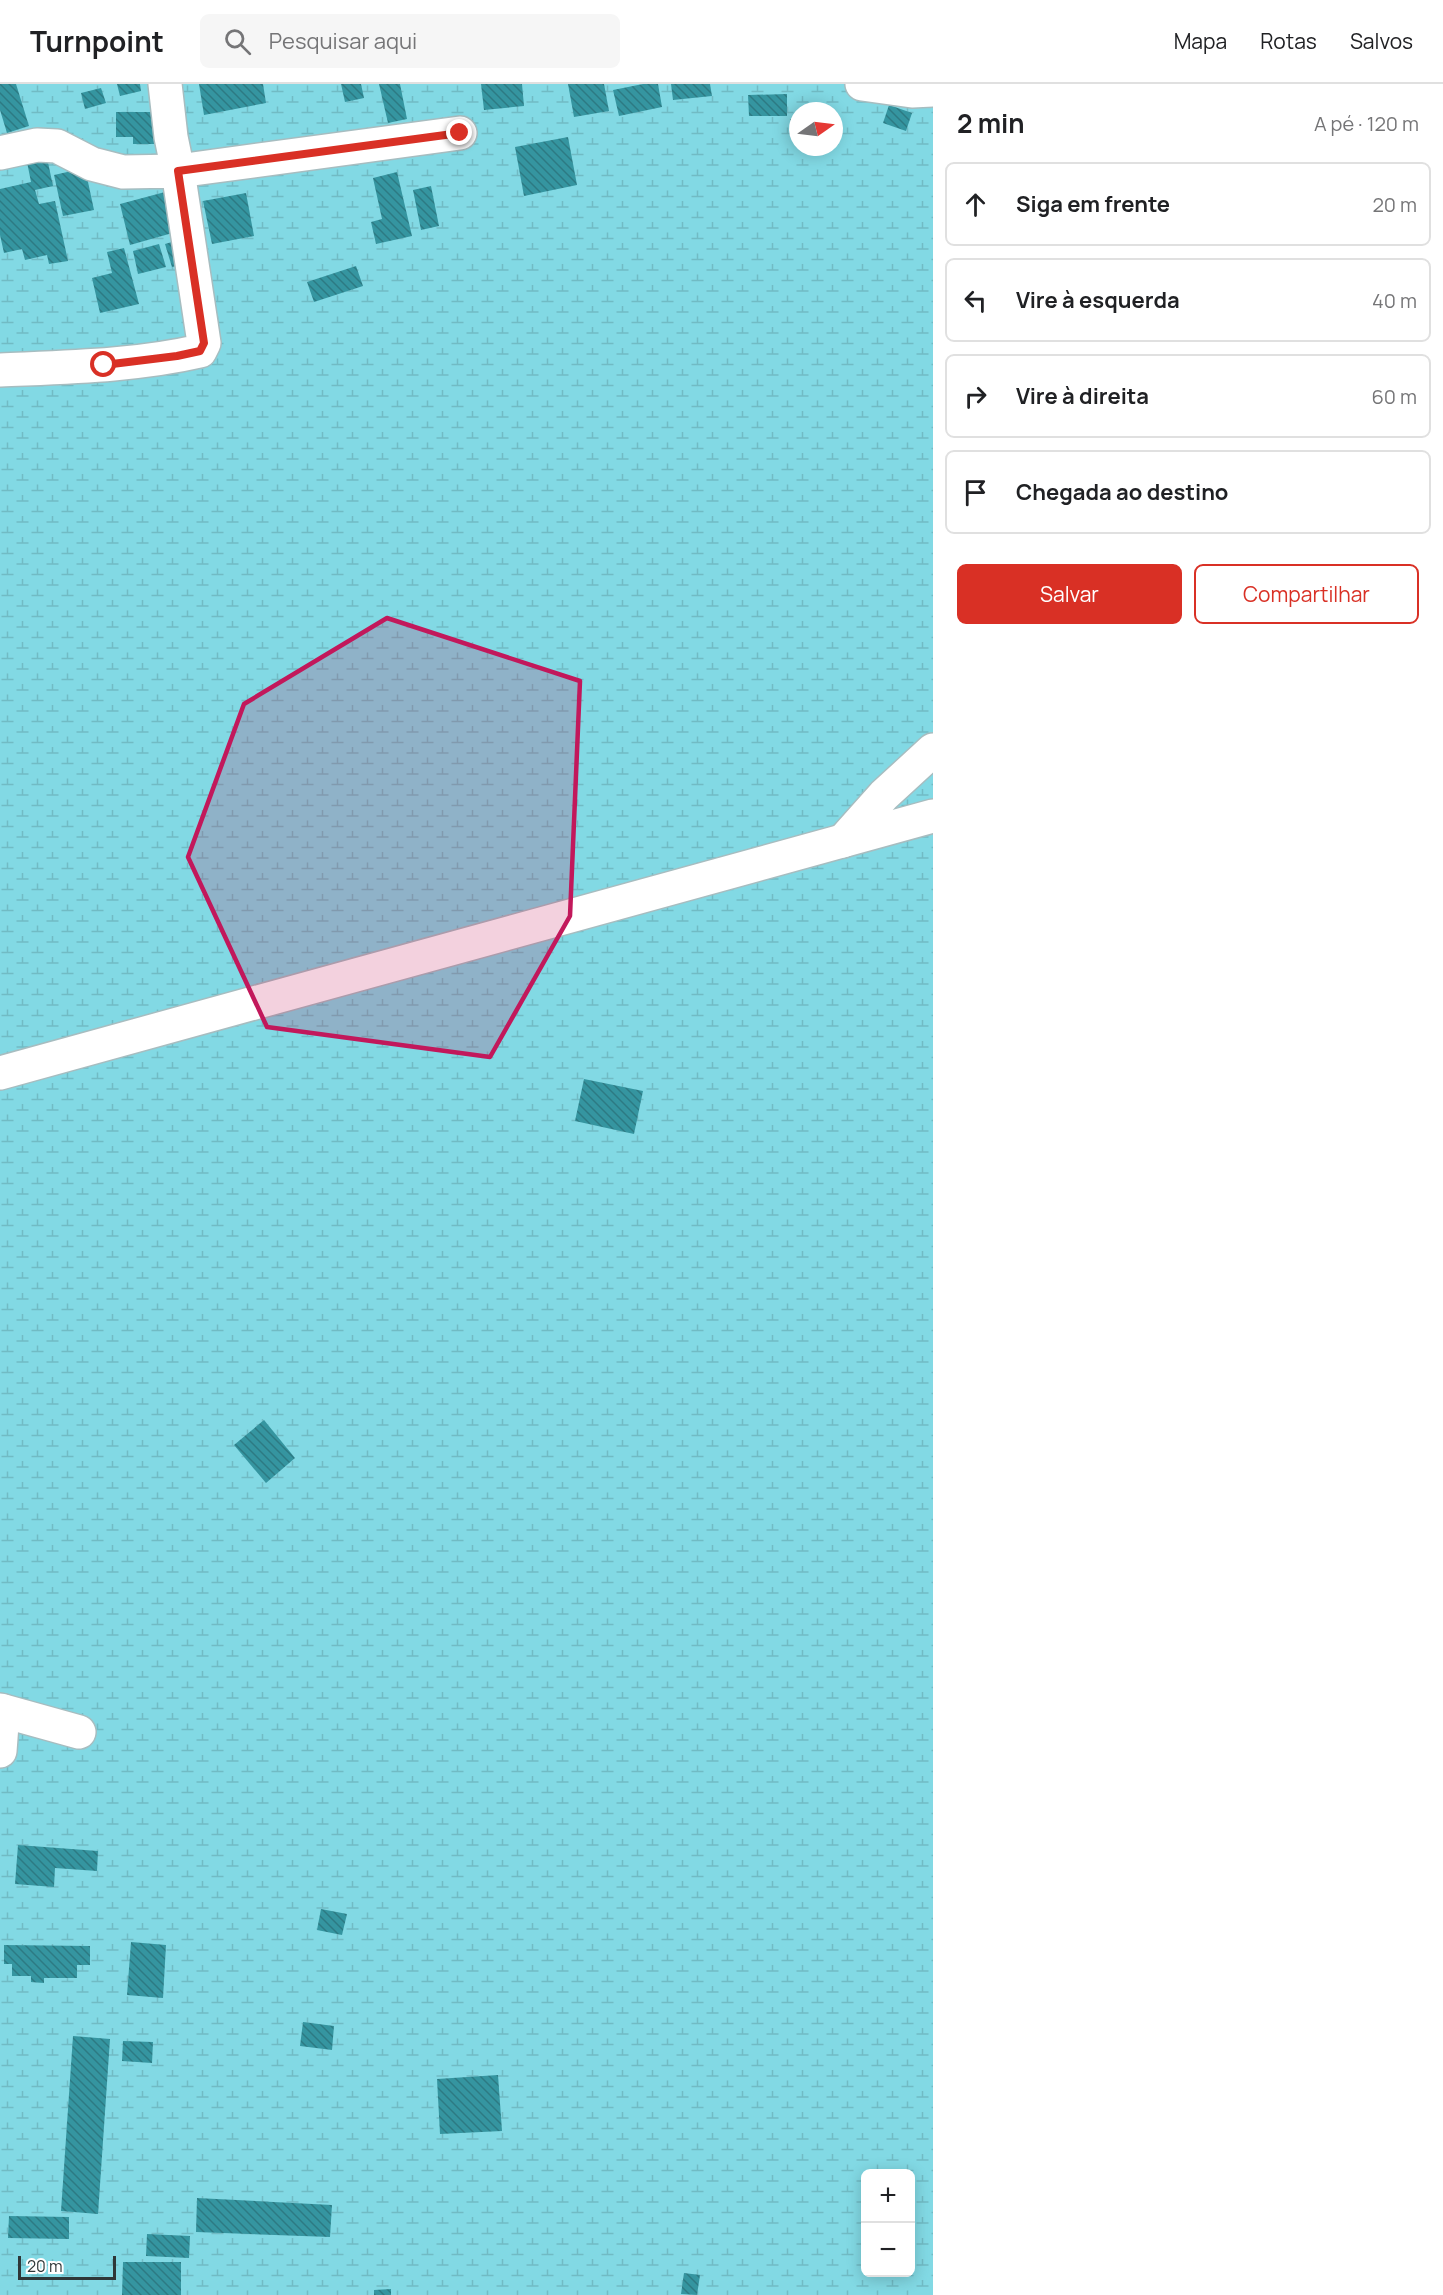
<!DOCTYPE html>
<html lang="pt">
<head>
<meta charset="utf-8">
<style>
	body { margin:0; font-family:Manrope,sans-serif; background:#f6f6f6; color:#202124 }
	.controls { position:absolute; right:18px; bottom:18px; display:grid; overflow:hidden; border-radius:9px; box-shadow:0 3px 15px #0003 }
	.controls button { width:54px; height:54px; display:grid; place-items:center; padding:0; border:0; border-bottom:2px solid #e0e0e0; background:#fff; color:#202124; font:30px sans-serif }
	.compass { position:absolute; left:789px; top:18px; width:54px; height:54px; border-radius:50%; background:#fff; box-shadow:0 3px 15px #0003; rotate:76deg }
	.scale { position:absolute; left:18px; bottom:15px; width:98px; box-sizing:border-box; padding-left:6px; border:3px solid #2e3738; border-top:0; font-size:16px; line-height:21px; white-space:nowrap; color:#2e3738; -webkit-text-stroke:4px #fff; paint-order:stroke }
	.stop { position:absolute; width:18px; height:18px; margin:-14px; border:4px solid #d93025; border-radius:50%; background:#fff }
	.stop.end { background:#d93025; border-color:#fff; box-shadow:0 2px 6px #0008 }
	.list { margin:0; padding:0; list-style:none }
	h2 { display:flex; justify-content:space-between; align-items:center; height:78px; margin:0; padding:0 24px; font-size:26px }
	h2 small { font-size:20px; font-weight:400; color:#757577 }
	.list li { display:grid; grid-template-columns:39px 1fr auto; gap:18px; align-items:center; box-sizing:border-box; height:84px; margin:0 12px 12px; padding:0 12px; border:2px solid #e0e0e0; border-radius:9px }
	.list b { display:block; font-size:22px; white-space:nowrap }
	.list em { font-size:20px; font-style:normal; color:#757577 }
	.actions { display:flex; gap:12px; padding:18px 24px }
	.actions a { flex:1; padding:14px 0; border:2px solid #d93025; border-radius:9px; text-align:center; font-size:21px; color:#d93025 }
	.actions .main { background:#d93025; color:#fff }
	.icon { flex:none; width:33px; height:33px; fill:none; stroke:currentColor; stroke-width:2; stroke-linecap:round; stroke-linejoin:round }
	.map { position:relative; flex:none; width:933px; height:2211px; overflow:hidden }
	header { display:flex; align-items:center; gap:36px; box-sizing:border-box; height:84px; padding:0 30px; background:#fff; border-bottom:2px solid #e0e0e0 }
	header strong { font-size:28px }
	nav { display:flex; gap:33px; margin-inline-start:auto; font-size:21px }
	.search { width:420px; height:54px; background:#f6f6f6; display:flex; align-items:center; gap:15px; box-sizing:border-box; padding:0 21px; border-radius:9px; color:#757577; font-size:22px }
	main { display:flex }
	aside { flex:1; background:#fff }
	.map>svg:first-child { display:block }
	.wetland { fill:url(#wetland-marsh); fill-rule:evenodd }
	.building { fill:url(#building-back-hatch) }
	.lines { fill:none; stroke-linecap:round; stroke-linejoin:round }
	.minor-casing { stroke:#a7bdc0; stroke-width:36 }
	.minor { stroke:#fff; stroke-width:33 }
	.route { stroke:#d93025; stroke-width:8 }
	.marked { fill:#c2185b; fill-opacity:0.2; stroke:#c2185b; stroke-width:4.5; stroke-linejoin:round }
</style>
</head>
<body>
<header>
<strong>Turnpoint</strong>
<div class="search"><svg class="icon" aria-label="search" viewBox="0 0 24 24"><circle cx="10" cy="10" r="6"/><path d="M15 15l6 6"/></svg>Pesquisar aqui</div>
<nav><a>Mapa</a><a>Rotas</a><a>Salvos</a></nav>
</header>
<main>
<div class="map">
<svg width="933" height="2211" viewBox="0 0 933 2211">
	<defs>
		<pattern id="wetland-marsh" width="20" height="14" patternUnits="userSpaceOnUse" patternTransform="scale(1.5)"><rect width="20" height="14" fill="#82d9e4"/><path d="M1 5h8M5 5V1M11 12h8M15 12V8" fill="none" stroke="#71bbc4"/></pattern>
		<pattern id="building-back-hatch" width="6" height="6" patternUnits="userSpaceOnUse" patternTransform="scale(1.5)"><rect width="6" height="6" fill="#3595a0"/><path d="M-1 5l2 2M0 0l6 6M5-1l2 2" fill="none" stroke="#2d7a83"/></pattern>
	</defs>
	<rect width="100%" height="100%" fill="#e4fbfe"/>
	<path class="wetland" d="M0 0H933V2211H0ZM798 27H834V63H798ZM866 2090H910V2188H866Z"/>
	<g class="building">
		<path d="M0 0H16L29 42 7 49 0 26Z"/>
		<path d="M117 0H140L141 7 120 12Z"/>
		<path d="M199 0H263L266 19 204 31Z"/>
		<path d="M341 0H361L364 14 345 18Z"/>
		<path d="M379 0H400L407 35 388 39Z"/>
		<path d="M481 0H522L524 22 484 26Z"/>
		<path d="M568 0H604L609 27 574 33Z"/>
		<path d="M643 0H658L662 23 619 32 613 6Z"/>
		<path d="M671 0H710L712 12 673 16Z"/>
		<path d="M101 4 106 19 85 25 81 9Z"/>
		<path d="M787 10V32H749L748 11Z"/>
		<path d="M889 21 912 29 906 47 883 39Z"/>
		<path d="M116 28H156L163 60H133V53H116Z"/>
		<path d="M790 35H798V50H791Z"/>
		<path d="M568 53 577 101 524 112 515 63Z"/>
		<path d="M46 69 53 102 35 106 39 120 55 117 68 177 49 180 47 171 25 176 22 165 4 169 0 151V105L31 98 26 73Z"/>
		<path d="M85 84 94 126 63 132 54 91Z"/>
		<path d="M397 88 412 152 376 160 371 138 382 135 373 94Z"/>
		<path d="M431 102 439 142 421 146 413 106Z"/>
		<path d="M165 108 176 148 130 161 120 120Z"/>
		<path d="M246 109 254 152 212 160 203 117Z"/>
		<path d="M182 155 188 179 172 183 165 160Z"/>
		<path d="M159 160 166 183 138 190 133 167Z"/>
		<path d="M124 164 139 220 100 229 92 194 112 189 107 168Z"/>
		<path d="M356 182 363 202 314 218 307 198Z"/>
		<path d="M584 995 643 1007 634 1050 575 1037Z"/>
		<path d="M264 1336 295 1374 266 1399 234 1361Z"/>
		<path d="M18 1761 98 1767 97 1787 55 1784 54 1803 15 1800Z"/>
		<path d="M321 1825 347 1830 342 1851 317 1846Z"/>
		<path d="M131 1858 166 1861 163 1914 127 1911Z"/>
		<path d="M4 1861 90 1862V1881H77V1894H44V1899L31 1898V1892H12V1880H4Z"/>
		<path d="M303 1938 334 1942 332 1966 300 1962Z"/>
		<path d="M73 1952 110 1955 98 2130 61 2127Z"/>
		<path d="M123 1957 153 1958 152 1979 122 1977Z"/>
		<path d="M498 1991 502 2047 440 2050 437 1995Z"/>
		<path d="M197 2114 332 2121 330 2153 196 2148Z"/>
		<path d="M9 2132 69 2133V2155L8 2154Z"/>
		<path d="M147 2150 190 2152 189 2174 146 2172Z"/>
		<path d="M123 2178H181V2211H122Z"/>
		<path d="M684 2189 700 2191 697 2211 681 2210Z"/>
		<path d="M391 2205V2211H374V2206Z"/>
	</g>
	<g class="lines">
		<defs>
			<g id="minor">
				<path d="M165 0 171 53 178 87 460 49"/>
				<path d="M862 0 912 7 933 6"/>
				<path d="M0 69 37 61 57 62 92 80 123 88 178 87 204 259 200 267C135 282 67 283 0 286"/>
				<path d="M843 757 884 711 933 666"/>
				<path d="M0 989 933 732"/>
				<path d="M0 1626 79 1648"/>
				<path d="M0 1667 3 1627"/>
			</g>
		</defs>
		<use href="#minor" class="minor-casing"/>
		<use href="#minor" class="minor"/>
	</g>
	<g class="lines">
		<path class="route" d="M104 281 177 272 200 267 204 259 178 87 460 49"/>
	</g>
	<path class="marked" d="M387 534 580 597 570 832 490 973 267 943 188 773 244 620Z"/>
</svg>
<div class="controls">
<button>+</button>
<button>−</button>
</div>
<svg class="compass" viewBox="-18 -18 36 36"><path d="M0-13l5 13h-10z" fill="#e53935"/><path d="M0 13l5-13h-10z" fill="#757577"/></svg>
<div class="scale">20 m</div>
<div class="stop" style="left:104px;top:281px"></div>
<div class="stop end" style="left:460px;top:49px"></div>
</div>
<aside>
<h2>2 min<small>A pé · 120 m</small></h2>
<ul class="list">
<li><svg class="icon" aria-label="ahead" viewBox="0 0 24 24"><path d="M12 20V5M6 11l6-6 6 6"/></svg><div><b>Siga em frente</b></div><em>20 m</em></li>
<li><svg class="icon" aria-label="left" viewBox="0 0 24 24"><path d="M17 20v-9H6M10 6l-5 5 5 5"/></svg><div><b>Vire à esquerda</b></div><em>40 m</em></li>
<li><svg class="icon" aria-label="right" viewBox="0 0 24 24"><path d="M7 20v-9h11M14 6l5 5-5 5"/></svg><div><b>Vire à direita</b></div><em>60 m</em></li>
<li><svg class="icon" aria-label="arrive" viewBox="0 0 24 24"><path d="M6 21V4h12l-3 4 3 4H6"/></svg><div><b>Chegada ao destino</b></div></li>
</ul>
<div class="actions"><a class="main">Salvar</a><a>Compartilhar</a></div>
</aside>
</main>
</body>
</html>
